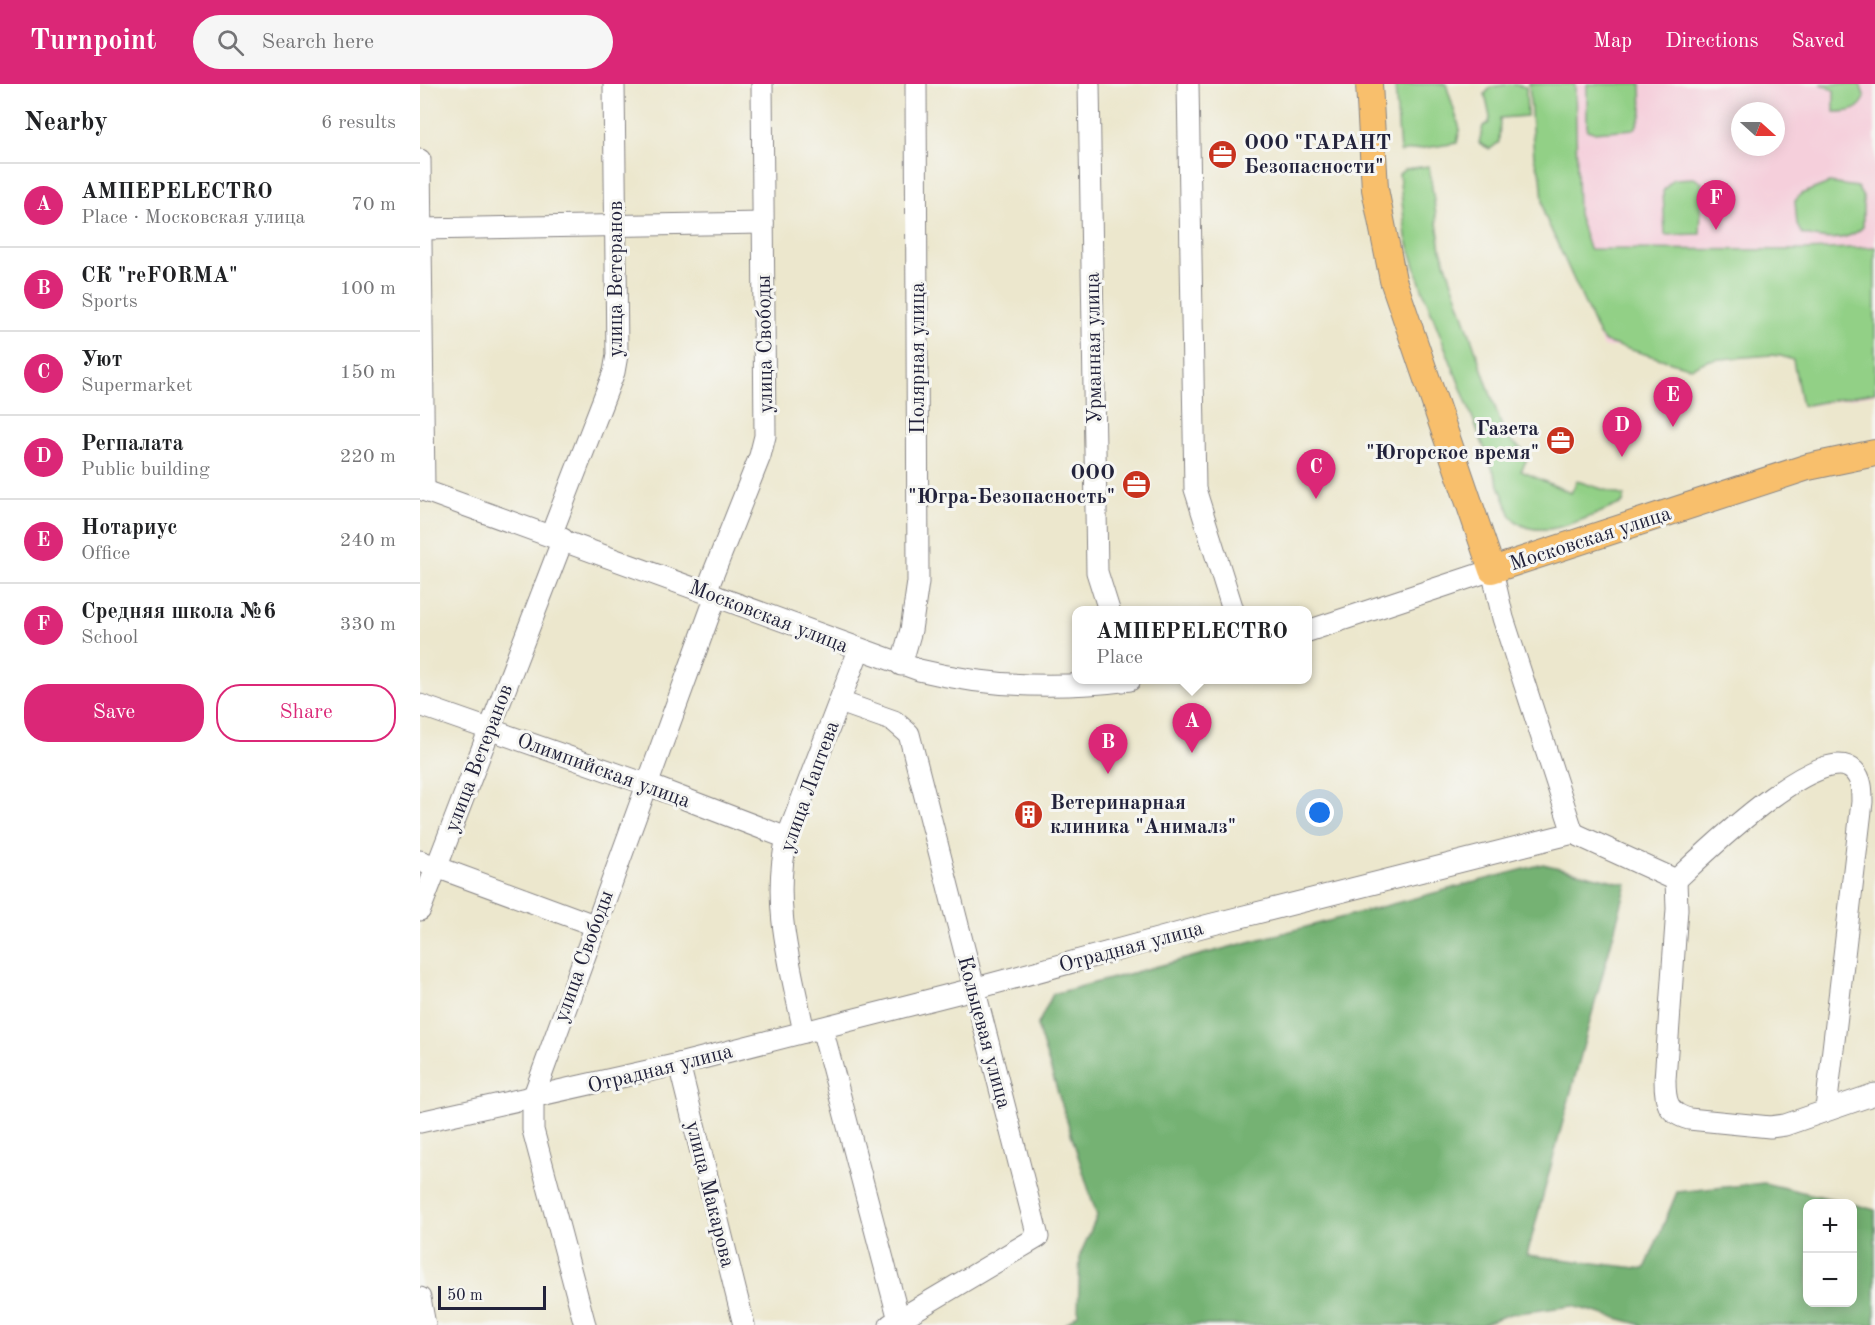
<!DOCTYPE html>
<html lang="en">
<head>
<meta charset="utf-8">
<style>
	body { margin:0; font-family:"Old Standard TT",serif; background:#f6f6f6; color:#202124 }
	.controls { position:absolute; right:18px; bottom:18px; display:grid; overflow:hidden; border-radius:12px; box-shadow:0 3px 15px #0003 }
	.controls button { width:54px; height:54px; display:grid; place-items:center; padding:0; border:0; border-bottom:2px solid #e0e0e0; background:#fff; color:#202124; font:30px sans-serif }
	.compass { position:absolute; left:1311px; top:18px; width:54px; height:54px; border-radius:50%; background:#fff; box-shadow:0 3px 15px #0003; rotate:111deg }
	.scale { position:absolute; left:18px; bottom:15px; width:108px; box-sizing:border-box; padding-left:6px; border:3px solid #22223b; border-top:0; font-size:16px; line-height:21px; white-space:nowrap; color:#22223b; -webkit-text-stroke:4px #f6f6f2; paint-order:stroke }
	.you { position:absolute; left:900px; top:729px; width:21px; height:21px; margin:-15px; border:4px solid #fff; border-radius:50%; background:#1a73e8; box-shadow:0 0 0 9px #1a73e833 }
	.badge { display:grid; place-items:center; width:39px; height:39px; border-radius:50%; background:#db2777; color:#fff; font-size:20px; font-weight:700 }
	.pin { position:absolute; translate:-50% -50px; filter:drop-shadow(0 2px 3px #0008) }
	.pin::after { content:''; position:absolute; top:32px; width:21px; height:18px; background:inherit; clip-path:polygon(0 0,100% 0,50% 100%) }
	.popup { position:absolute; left:652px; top:522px; width:240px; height:78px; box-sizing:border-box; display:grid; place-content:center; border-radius:12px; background:#fff; filter:drop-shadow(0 2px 4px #0005); font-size:20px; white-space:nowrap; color:#757577 }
	.popup b { font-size:22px; color:#202124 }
	.popup::after { content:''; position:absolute; left:50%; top:100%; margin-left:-12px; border:12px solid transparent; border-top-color:#fff }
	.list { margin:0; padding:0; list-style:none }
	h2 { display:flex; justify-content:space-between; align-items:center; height:78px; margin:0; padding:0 24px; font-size:26px }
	h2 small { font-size:20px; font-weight:400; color:#757577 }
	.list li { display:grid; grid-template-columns:39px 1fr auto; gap:18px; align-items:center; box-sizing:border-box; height:84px; padding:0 24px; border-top:2px solid #e0e0e0 }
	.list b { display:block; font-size:22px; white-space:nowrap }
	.list p { margin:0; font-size:20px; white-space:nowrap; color:#757577 }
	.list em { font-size:20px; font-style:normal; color:#757577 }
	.actions { display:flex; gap:12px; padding:18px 24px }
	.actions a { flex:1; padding:14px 0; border:2px solid #db2777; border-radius:24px; text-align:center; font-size:21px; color:#db2777 }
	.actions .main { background:#db2777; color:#fff }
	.icon { flex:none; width:33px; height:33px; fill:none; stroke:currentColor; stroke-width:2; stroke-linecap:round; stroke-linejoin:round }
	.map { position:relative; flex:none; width:1455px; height:1241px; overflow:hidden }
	header { display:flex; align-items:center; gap:36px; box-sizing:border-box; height:84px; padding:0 30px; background:#db2777; color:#fff }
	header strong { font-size:28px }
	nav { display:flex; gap:33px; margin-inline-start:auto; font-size:21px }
	.search { width:420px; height:54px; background:#f6f6f6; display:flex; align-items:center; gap:15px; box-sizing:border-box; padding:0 21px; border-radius:33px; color:#757577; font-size:22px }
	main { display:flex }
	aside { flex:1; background:#fff }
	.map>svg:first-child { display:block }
	.built { fill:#f5cfdb; fill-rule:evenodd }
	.green { fill:#92d086; stroke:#5a7960; stroke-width:1.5 }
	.forest { fill:#75b273; stroke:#4c6a57; stroke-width:1.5 }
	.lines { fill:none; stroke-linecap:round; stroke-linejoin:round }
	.minor-casing { stroke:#878484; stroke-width:23 }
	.major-casing { stroke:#878484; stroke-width:28 }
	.minor { stroke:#fff; stroke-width:21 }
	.major { stroke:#f8bf6c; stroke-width:26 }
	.labels { text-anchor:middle; stroke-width:6; stroke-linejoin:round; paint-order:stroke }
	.poi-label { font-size:21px; font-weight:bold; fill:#22223b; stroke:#f6f6f2; text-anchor:start }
	.street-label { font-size:21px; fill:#22223b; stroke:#f6f6f2 }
</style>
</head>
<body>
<header>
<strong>Turnpoint</strong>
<div class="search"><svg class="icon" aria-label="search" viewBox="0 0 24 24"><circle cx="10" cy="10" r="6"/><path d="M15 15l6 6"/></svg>Search here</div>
<nav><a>Map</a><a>Directions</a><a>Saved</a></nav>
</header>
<main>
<aside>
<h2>Nearby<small>6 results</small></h2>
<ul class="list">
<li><span class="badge">A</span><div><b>АМПЕРELECTRO</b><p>Place · Московская улица</p></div><em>70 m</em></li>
<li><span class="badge">B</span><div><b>СК &quot;reFORMA&quot;</b><p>Sports</p></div><em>100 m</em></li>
<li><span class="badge">C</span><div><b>Уют</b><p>Supermarket</p></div><em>150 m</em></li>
<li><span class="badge">D</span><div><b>Регпалата</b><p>Public building</p></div><em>220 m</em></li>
<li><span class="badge">E</span><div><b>Нотариус</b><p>Office</p></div><em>240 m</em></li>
<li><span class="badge">F</span><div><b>Средняя школа №6</b><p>School</p></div><em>330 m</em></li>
</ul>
<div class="actions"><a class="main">Save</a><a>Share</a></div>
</aside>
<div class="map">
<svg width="1455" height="1241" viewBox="0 0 1455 1241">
	<rect width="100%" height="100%" fill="#f6f6f2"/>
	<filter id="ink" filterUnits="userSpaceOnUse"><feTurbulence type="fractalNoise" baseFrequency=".0167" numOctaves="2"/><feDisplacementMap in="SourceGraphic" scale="12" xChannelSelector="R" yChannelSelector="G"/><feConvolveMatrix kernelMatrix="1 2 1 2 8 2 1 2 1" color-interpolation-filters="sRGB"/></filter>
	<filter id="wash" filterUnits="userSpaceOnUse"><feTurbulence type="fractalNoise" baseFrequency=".008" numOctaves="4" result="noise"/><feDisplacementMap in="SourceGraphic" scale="24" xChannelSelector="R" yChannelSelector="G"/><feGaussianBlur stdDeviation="1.35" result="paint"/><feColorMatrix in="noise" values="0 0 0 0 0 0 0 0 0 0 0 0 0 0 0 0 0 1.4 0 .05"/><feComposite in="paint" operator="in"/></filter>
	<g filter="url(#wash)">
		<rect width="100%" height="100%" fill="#ece7cd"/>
		<path class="built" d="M1109 0H1455V310L1389 322 1377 266 1183 263 1147 174ZM1320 27H1356V63H1320Z"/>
		<g class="green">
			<path d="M982 0H1026L1040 45 1037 59 980 68 975 2Z"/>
			<path d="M1091 0 1106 3 1107 32 1080 34 1079 58 1070 65 1059 59 1063 42 1069 39 1070 33 1065 10 1071 3Z"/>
			<path d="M1109 0H1155L1158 130 1169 165 1384 166 1455 163V308L1382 322 1373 276 1361 272 1351 271 1289 276 1271 284 1185 258 1179 251 1124 130 1121 92 1114 74Z"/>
			<path d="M1167 0H1221L1222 30 1215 45 1173 48 1167 46Z"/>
			<path d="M1400 0H1440L1445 14C1438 28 1428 28 1414 28V6Z"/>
			<path d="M1009 82 1021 166 1085 352 1109 371 1101 387 1151 409 1157 397 1204 412 1203 419C1173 430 1116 464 1091 432L1001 202 986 153 979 90 985 85Z"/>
			<path d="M1274 94 1282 99 1280 150 1245 151 1243 107 1253 95Z"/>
			<path d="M1409 99 1437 103 1443 113V143C1427 159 1403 156 1382 150L1377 141 1375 117 1381 110Z"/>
		</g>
		<path class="forest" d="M1123 780 1207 800 1107 1171 1225 1185 1257 1108 1344 1099 1429 1119 1388 1120V1218H1432L1433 1120 1455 1126V1241H1222L1152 1222 1090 1230 1060 1241H644L658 1230 660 1171 677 1132 617 942 633 910Z"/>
	</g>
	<g filter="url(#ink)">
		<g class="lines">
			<defs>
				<g id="minor">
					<path d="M669 0 677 488 689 526"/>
					<path d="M768 0 775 405 813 526"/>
					<path d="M0 76 4 405"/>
					<path d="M2 145 343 139"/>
					<path d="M0 405 499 586C568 603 640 605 710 596"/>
					<path d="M131 451 194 288 197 271 194 0"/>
					<path d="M286 508 340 372 345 352 342 0"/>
					<path d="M481 581 491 546 498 498 496 0"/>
					<path d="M420 618 474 637 489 650 618 1153 470 1241"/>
					<path d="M0 621 226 700 367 754"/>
					<path d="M1153 749 1256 796C1280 774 1402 653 1434 687 1442 695 1442 707 1442 718L1406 1025"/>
					<path d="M0 777 174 841"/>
					<path d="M1256 796 1257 825 1245 996C1245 1017 1247 1029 1269 1035L1350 1043 1365 1041 1455 1010"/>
					<path d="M0 826 143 455"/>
					<path d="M402 944 479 1236"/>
					<path d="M384 948C371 884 351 819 367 754L439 566"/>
					<path d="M259 980 324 1241"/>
					<path d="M0 1038 259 980 553 905 789 841 1153 749 1083 534 1072 486 888 547"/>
					<path d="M0 1214 5 1241"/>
					<path d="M165 1241 113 1046V1014L296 512"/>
				</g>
				<path id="major" d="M949 0 955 105 973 196 1072 486 1388 383 1455 369"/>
			</defs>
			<use href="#minor" class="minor-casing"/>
			<use href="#major" class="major-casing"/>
			<use href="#minor" class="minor"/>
			<use href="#major" class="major"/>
		</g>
	</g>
	<defs>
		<symbol id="office-disc" viewBox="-11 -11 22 22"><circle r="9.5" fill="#c8321e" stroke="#f6f6f2"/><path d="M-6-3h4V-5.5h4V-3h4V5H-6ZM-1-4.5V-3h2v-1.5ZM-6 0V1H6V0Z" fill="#fff"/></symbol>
		<symbol id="building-disc" viewBox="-11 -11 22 22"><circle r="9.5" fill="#c8321e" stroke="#f6f6f2"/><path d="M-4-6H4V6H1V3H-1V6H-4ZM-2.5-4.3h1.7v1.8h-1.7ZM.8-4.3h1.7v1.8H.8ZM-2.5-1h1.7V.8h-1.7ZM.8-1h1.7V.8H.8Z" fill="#fff"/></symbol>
	</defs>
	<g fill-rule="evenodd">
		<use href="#office-disc" x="786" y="54" width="33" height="33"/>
		<use href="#office-disc" x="1124" y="340" width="33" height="33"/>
		<use href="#office-disc" x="700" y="384" width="33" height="33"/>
		<use href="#building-disc" x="592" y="714" width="33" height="33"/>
	</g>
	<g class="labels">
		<g class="poi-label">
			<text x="824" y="65">ООО "ГАРАНТ<tspan x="824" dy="24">Безопасности"</tspan></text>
			<text x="1119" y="351" text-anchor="end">Газета<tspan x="1119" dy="24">"Югорское время"</tspan></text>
			<text x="695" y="395" text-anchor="end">ООО<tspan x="695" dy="24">"Югра-Безопасность"</tspan></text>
			<text x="630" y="725">Ветеринарная<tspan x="630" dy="24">клиника "Анималз"</tspan></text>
		</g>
		<g class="street-label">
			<text transform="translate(195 195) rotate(-90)" y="7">улица Ветеранов</text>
			<text transform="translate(344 260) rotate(-91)" y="7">улица Свободы</text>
			<text transform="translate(673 264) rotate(-91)" y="7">Урманная улица</text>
			<text transform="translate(497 274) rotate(-90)" y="7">Полярная улица</text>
			<text transform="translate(1170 454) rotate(-18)" y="7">Московская улица</text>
			<text transform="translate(349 532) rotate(21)" y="7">Московская улица</text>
			<text transform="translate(58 674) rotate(-69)" y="7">улица Ветеранов</text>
			<text transform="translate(184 686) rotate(20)" y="7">Олимпийская улица</text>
			<text transform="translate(389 702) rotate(-70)" y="7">улица Лаптева</text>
			<text transform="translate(711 862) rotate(-15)" y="7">Отрадная улица</text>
			<text transform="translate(163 872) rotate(-70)" y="7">улица Свободы</text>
			<text transform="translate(565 948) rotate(75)" y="7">Кольцевая улица</text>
			<text transform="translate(240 984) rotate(-14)" y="7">Отрадная улица</text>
			<text transform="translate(291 1110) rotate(76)" y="7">улица Макарова</text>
		</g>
	</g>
</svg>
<div class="controls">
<button>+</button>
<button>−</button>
</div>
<svg class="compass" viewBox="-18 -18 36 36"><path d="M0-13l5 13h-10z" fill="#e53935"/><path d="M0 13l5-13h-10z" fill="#757577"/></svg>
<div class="scale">50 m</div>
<div class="you"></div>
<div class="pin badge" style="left:772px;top:669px">A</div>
<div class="popup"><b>АМПЕРELECTRO</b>Place</div>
<div class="pin badge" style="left:688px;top:690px">B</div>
<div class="pin badge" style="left:896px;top:415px">C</div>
<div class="pin badge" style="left:1202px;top:373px">D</div>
<div class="pin badge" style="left:1253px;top:343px">E</div>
<div class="pin badge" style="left:1296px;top:146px">F</div>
</div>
</main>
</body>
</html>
